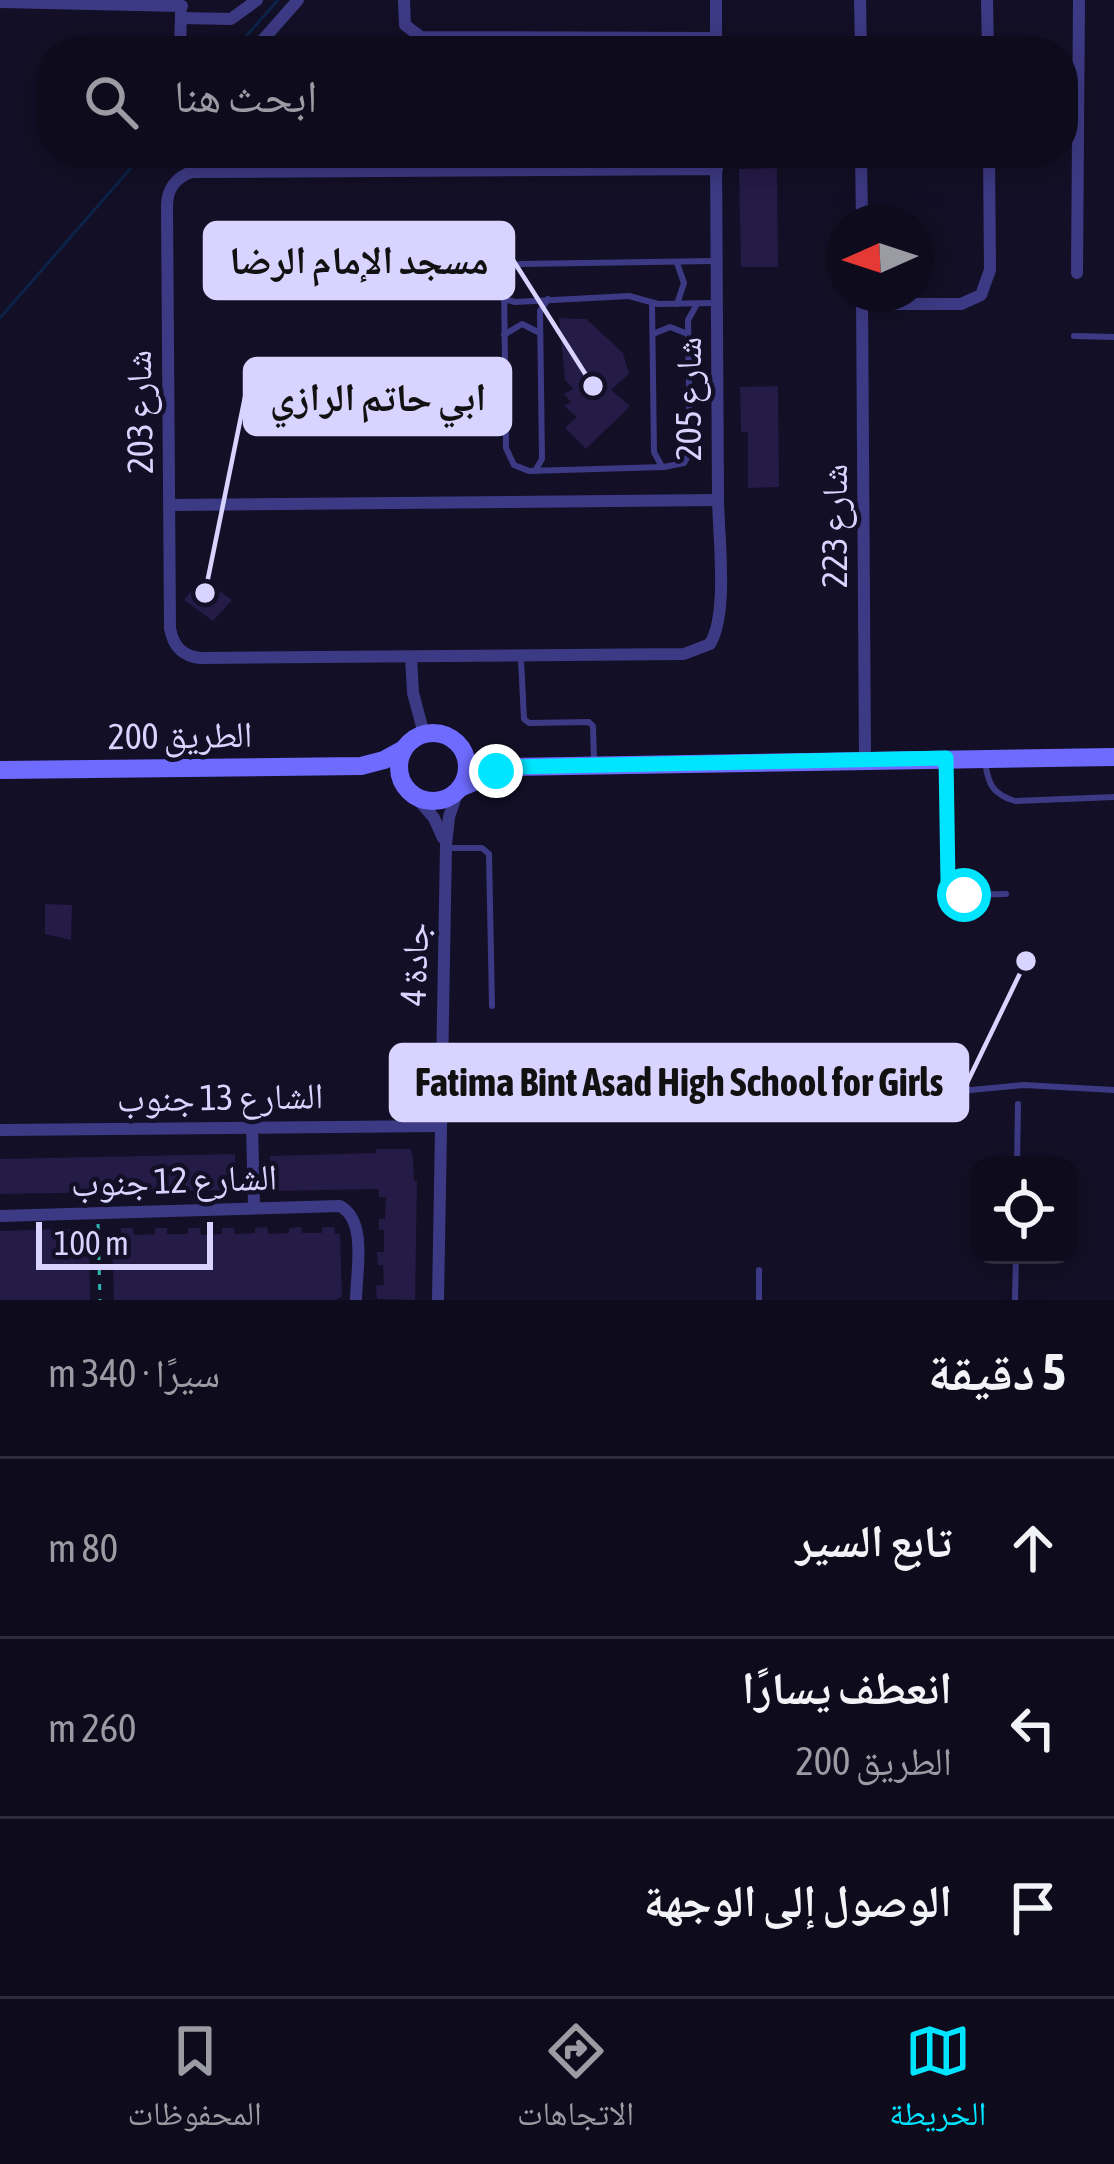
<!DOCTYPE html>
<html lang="ar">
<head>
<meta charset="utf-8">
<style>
	body { margin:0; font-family:"Asap Condensed","Noto Naskh Arabic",sans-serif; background:#171425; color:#f1f3f6; direction:rtl }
	.controls { position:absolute; right:36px; bottom:36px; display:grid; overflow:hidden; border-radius:24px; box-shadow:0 6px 30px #0003 }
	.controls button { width:108px; height:108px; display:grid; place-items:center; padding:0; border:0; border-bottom:3px solid #2e2b3b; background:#0e0b1c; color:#f1f3f6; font:60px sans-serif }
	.compass { position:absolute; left:826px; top:204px; width:108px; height:108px; border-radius:50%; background:#0e0b1c; box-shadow:0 6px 30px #0003; rotate:267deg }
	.scale { position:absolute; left:36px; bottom:30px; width:177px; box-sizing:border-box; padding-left:12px; border:6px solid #d9d4ff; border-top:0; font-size:33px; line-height:42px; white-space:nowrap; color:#d9d4ff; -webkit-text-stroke:9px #130f26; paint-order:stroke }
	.stop { position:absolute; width:36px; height:36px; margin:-27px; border:9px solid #00e5ff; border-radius:50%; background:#fff }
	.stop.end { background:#00e5ff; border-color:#fff; box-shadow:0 3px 12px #0008 }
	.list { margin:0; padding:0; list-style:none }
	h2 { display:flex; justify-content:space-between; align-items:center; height:156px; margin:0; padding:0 48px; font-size:51px }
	h2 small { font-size:39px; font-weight:400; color:#9b9ba3 }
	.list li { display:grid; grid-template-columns:78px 1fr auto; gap:36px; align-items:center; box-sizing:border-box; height:180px; padding:0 48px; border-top:3px solid #2e2b3b }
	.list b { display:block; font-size:45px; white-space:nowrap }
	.list p { margin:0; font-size:39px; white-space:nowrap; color:#9b9ba3 }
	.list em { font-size:39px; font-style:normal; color:#9b9ba3 }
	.icon { flex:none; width:66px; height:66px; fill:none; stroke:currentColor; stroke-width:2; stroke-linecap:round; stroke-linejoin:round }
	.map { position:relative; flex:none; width:1114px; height:1300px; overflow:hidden; direction:ltr }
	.search { position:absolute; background:#0e0b1c; box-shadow:0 6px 30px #0003; left:36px; right:36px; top:36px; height:132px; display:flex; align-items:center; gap:30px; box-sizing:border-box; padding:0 42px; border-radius:48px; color:#9b9ba3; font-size:45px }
	.sheet { height:696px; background:#0e0b1c }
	nav { display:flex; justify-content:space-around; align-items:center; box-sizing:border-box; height:168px; border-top:3px solid #2e2b3b; background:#0e0b1c; font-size:33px; color:#9b9ba3 }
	nav a { display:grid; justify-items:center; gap:6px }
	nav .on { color:#00e5ff }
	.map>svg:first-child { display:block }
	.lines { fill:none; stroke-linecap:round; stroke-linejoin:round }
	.stream { stroke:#0c2248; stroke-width:3 }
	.building { fill:#241b47 }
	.path { stroke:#2fb8b0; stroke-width:3; stroke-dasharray:6 9; stroke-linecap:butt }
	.service { stroke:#3d3a85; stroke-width:6 }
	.minor { stroke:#3d3a85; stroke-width:12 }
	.secondary { stroke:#6f6bff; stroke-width:18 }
	.route { stroke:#00e5ff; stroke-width:15 }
	.labels { text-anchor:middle; stroke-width:9; stroke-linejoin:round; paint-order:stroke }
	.street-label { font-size:36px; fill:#d9d4ff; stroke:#130f26 }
	.leader { fill:none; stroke:#d9d4ff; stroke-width:4.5 }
	.callout-dot { fill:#d9d4ff; stroke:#130f26; stroke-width:4.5 }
	.callout { fill:#d9d4ff; stroke:#d9d4ff; stroke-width:4.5 }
	.callout-label { font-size:39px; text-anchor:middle; font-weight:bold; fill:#111 }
</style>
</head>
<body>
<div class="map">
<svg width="1114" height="1300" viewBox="0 0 1114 1300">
	<rect width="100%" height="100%" fill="#130f26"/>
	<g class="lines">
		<g class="stream">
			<path d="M233 51 278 0"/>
			<path d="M0 318 144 153"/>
		</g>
	</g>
	<g class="building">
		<path d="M777 168 778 267H741L739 169Z"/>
		<path d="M559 318 586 319 595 327 623 353 629 374 611 390 630 406 586 449 565 428 577 417 564 406 571 402 564 394 573 389 565 380Z"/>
		<path d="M778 386 779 487 748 488V432H741L740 387Z"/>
		<path d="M202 578 232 600 213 621 184 600Z"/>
		<path d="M45 904 72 905 71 940 45 934Z"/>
		<path d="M376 1149H411L413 1159 414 1181H417L415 1300 377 1299 376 1286 384 1285 383 1265H378L377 1252H384V1230H379V1219H385L386 1197H379V1189L271 1191 270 1156 376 1153Z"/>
		<path d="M235 1154 236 1190 0 1194V1159Z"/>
		<path d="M267 1227 268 1234 289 1233V1228L301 1227 302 1233H322V1227H334L335 1234H340L342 1296 336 1300H114L112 1234H121V1228H133L134 1235 155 1234V1228H167V1234H188V1228H200L201 1235 222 1234V1228H234L235 1234 255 1233V1228Z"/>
		<path d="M61 1229H89L90 1300H0V1231Z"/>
	</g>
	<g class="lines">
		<path class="path" d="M98 1224 100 1300"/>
		<g class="service">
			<path d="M504 299 515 302 629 296 658 304 714 303"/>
			<path d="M652 303 654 452 661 465"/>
			<path d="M677 304 684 283 677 263"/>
			<path d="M697 304 688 320 690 452 684 463 664 467 529 471 514 465 506 448 504 281 507 271 520 264 713 261"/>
			<path d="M653 334 670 327 688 334"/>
			<path d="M504 335 522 324 538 332"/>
			<path d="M1074 336 1114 337"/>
			<path d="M535 471 542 459 540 311 548 299"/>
			<path d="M521 659 524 719 529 723 589 722 593 726 594 760"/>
			<path d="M947 761 950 890 960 895 1006 894"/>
			<path d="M985 761C988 784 992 794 1015 801L1114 797"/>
			<path d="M449 848H482L489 854 492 1006"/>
			<path d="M919 1095 1024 1085 1114 1090"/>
			<path d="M1017 1165 1018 1104"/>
			<path d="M759 1270V1300"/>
			<path d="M1015 1300 1016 1255"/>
		</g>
		<g class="minor">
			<path d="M404 0 405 25 421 37 716 38"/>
			<path d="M716 0V51"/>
			<path d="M860 0 861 51"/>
			<path d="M987 0 988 51"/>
			<path d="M0 2 182 6"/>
			<path d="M181 18 231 19 257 0"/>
			<path d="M180 51 181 13"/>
			<path d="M253 51 298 0"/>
			<path d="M716 153C717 268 717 382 718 497 718 534 729 613 710 644L684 654 200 658C182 656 173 646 170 628L167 206C167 189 176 177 192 172L717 169"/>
			<path d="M861 153 862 222"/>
			<path d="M1077 273 1079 0"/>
			<path d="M862 294 865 758"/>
			<path d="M862 304H961L981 295 990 270 989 153"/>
			<path d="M170 505 718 500"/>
			<path d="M411 657 413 693 424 734"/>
			<path d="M415 796 434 818 443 838"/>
			<path d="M252 1125 254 1206"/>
			<path d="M0 1130 441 1126"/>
			<path d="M0 1216 340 1206C368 1221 356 1273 356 1300"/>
			<path d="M438 1300 446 845 449 817 458 790"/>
		</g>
		<g class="secondary">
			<circle cx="433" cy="767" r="34"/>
			<path d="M0 770 361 766 384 760 404 749"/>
			<path d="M460 788 509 767 1114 757"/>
		</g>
	</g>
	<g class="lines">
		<path class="route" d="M496 771 509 767 946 758 948 882 953 892 964 895"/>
	</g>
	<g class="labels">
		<g class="street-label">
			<text transform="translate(688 399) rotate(-90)" y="13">شارع 205</text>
			<text transform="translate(139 412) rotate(-91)" y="13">شارع 203</text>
			<text transform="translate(834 526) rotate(-90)" y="13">شارع 223</text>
			<text transform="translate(180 735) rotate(-1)" y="13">الطريق 200</text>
			<text transform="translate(414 964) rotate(-88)" y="13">جادة 4</text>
			<text transform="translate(220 1097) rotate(-1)" y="13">الشارع 13 جنوب</text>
			<text transform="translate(174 1180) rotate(-2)" y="13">الشارع 12 جنوب</text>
		</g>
	</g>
	<path class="leader" d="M593 386L513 260M205 593L245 397M1026 961L967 1083"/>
	<g class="callout-dot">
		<circle cx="593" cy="386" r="12"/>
		<circle cx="205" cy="593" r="12"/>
		<circle cx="1026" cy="961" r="12"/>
	</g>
	<g class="callout">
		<rect x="205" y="223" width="308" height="75" rx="12"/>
		<rect x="245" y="359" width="265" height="75" rx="12"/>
		<rect x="391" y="1045" width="576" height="75" rx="12"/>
	</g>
	<g class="callout-label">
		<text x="359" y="274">مسجد الإمام الرضا</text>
		<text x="378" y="411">ابي حاتم الرازي</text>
		<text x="679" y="1096">Fatima Bint Asad High School for Girls</text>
	</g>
</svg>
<div class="controls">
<button><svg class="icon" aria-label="locate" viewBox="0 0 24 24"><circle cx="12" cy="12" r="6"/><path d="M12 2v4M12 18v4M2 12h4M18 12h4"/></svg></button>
</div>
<svg class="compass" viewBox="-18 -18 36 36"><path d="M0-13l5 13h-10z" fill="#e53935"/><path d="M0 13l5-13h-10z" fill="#9b9ba3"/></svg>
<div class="scale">100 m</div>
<div class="stop" style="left:964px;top:895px"></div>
<div class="stop end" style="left:496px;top:771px"></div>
<div class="search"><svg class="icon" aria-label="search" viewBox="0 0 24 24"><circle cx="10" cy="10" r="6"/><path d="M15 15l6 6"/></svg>ابحث هنا</div>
</div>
<section class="sheet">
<h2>5 دقيقة<small>سيرًا · 340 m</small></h2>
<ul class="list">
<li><svg class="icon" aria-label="ahead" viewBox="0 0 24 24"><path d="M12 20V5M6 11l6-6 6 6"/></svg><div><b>تابع السير</b></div><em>80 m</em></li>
<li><svg class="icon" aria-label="left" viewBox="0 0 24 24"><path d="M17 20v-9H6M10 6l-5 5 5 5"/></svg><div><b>انعطف يسارًا</b><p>الطريق 200</p></div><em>260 m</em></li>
<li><svg class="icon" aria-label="arrive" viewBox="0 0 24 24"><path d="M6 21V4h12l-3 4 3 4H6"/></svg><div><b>الوصول إلى الوجهة</b></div></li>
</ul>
</section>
<nav>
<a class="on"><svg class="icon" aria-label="map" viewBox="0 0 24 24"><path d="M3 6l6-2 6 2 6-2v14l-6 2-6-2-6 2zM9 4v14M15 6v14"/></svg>الخريطة</a>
<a><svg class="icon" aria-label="directions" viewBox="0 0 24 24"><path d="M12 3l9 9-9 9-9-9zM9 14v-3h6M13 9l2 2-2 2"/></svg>الاتجاهات</a>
<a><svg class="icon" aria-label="saved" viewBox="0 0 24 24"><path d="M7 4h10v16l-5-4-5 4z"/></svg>المحفوظات</a>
</nav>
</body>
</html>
